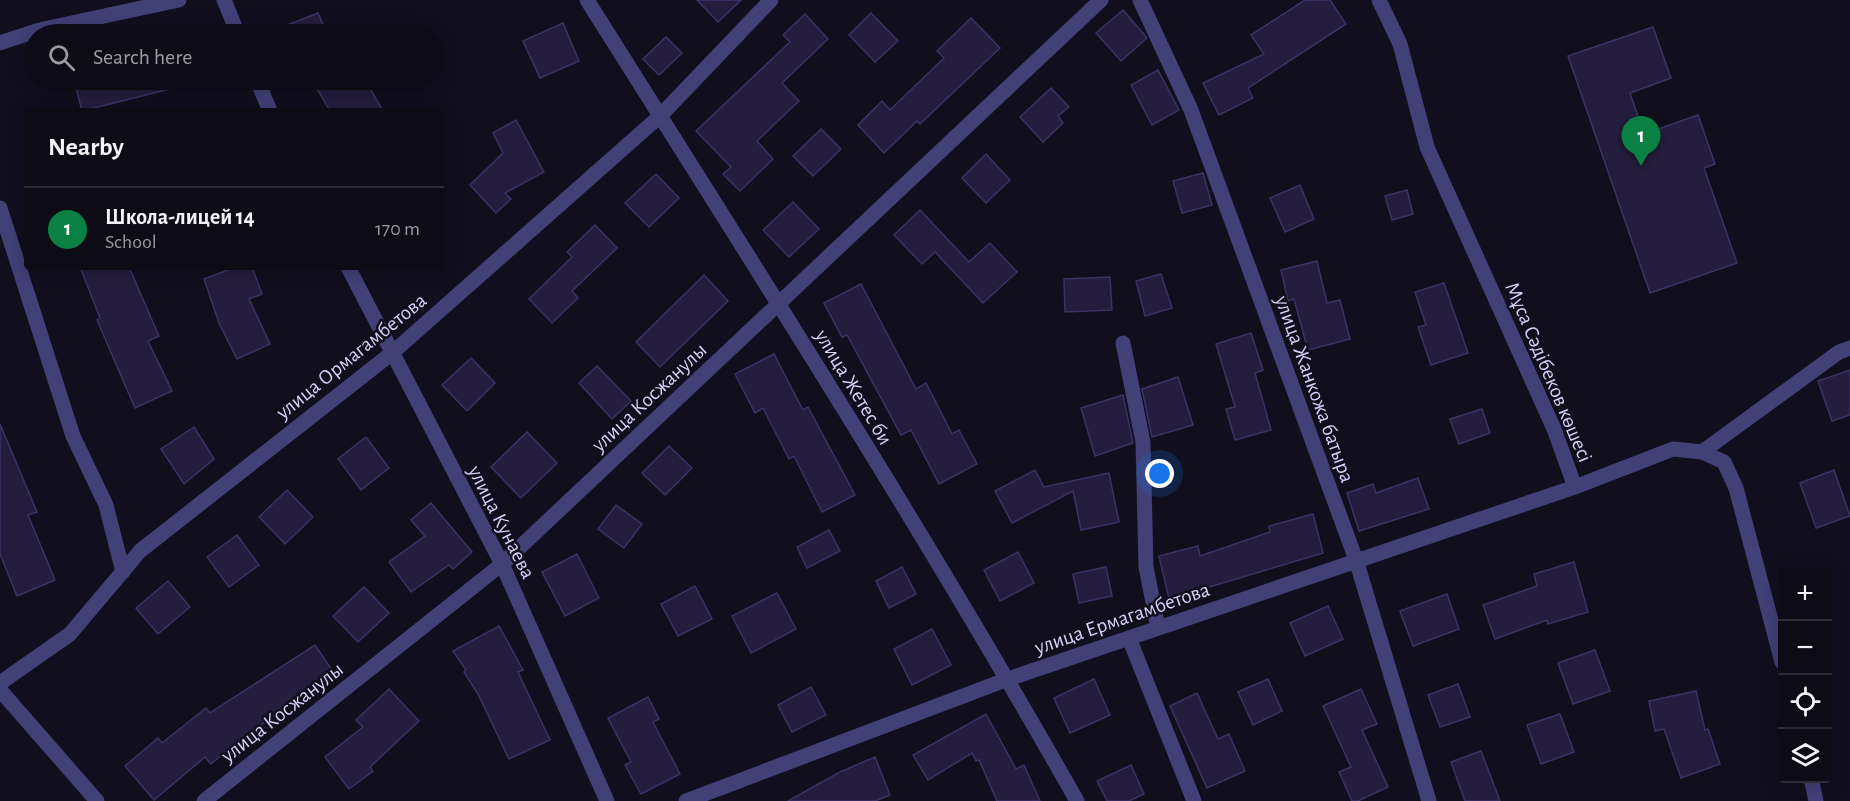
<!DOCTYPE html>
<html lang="en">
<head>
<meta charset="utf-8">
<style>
	body { margin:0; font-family:"Alegreya Sans",sans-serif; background:#1b1923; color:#f1f3f6 }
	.controls { position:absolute; right:18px; bottom:18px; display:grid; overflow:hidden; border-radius:6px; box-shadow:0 3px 15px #0003 }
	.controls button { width:54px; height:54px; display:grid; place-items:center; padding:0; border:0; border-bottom:2px solid #2d2b35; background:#0d0b16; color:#f1f3f6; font:30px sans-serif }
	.you { position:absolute; left:1160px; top:474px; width:21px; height:21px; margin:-15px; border:4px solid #fff; border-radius:50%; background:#1a73e8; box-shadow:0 0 0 9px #1a73e833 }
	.badge { display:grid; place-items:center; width:39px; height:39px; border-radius:50%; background:#0b8043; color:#fff; font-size:20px; font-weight:700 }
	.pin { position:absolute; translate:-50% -50px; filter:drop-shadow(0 2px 3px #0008) }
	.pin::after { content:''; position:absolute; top:32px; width:21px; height:18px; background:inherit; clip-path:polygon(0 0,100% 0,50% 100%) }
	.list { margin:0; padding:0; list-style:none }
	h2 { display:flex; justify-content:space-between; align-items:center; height:78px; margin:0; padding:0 24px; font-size:26px }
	h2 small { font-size:20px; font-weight:400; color:#9a9ba1 }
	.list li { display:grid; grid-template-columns:39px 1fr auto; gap:18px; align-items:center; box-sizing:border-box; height:84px; padding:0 24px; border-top:2px solid #2d2b35 }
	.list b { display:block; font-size:22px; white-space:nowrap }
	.list p { margin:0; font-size:20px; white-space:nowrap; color:#9a9ba1 }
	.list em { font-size:20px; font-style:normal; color:#9a9ba1 }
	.icon { flex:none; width:33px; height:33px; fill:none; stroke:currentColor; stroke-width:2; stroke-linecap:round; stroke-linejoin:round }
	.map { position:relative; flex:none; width:1850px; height:801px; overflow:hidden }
	.search { position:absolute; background:#0d0b16; box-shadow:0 3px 15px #0003; left:24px; top:24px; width:420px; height:66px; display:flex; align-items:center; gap:15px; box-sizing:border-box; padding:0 21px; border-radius:33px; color:#9a9ba1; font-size:22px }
	.panel { position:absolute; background:#0d0b16; box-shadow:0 3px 15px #0003; left:24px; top:108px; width:420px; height:162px; border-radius:6px }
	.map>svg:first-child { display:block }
	.building { fill:#241d3d; stroke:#3c3266; stroke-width:1.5 }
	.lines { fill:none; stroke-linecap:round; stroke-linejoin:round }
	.minor { stroke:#414077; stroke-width:15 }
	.labels { text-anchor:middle; stroke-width:5; stroke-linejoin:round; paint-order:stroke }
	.street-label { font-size:21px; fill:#d6d2f9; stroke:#110f1e }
</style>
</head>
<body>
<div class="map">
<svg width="1850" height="801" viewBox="0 0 1850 801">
	<rect width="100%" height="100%" fill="#110f1e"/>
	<g class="building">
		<path d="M697 0H741L718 22Z"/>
		<path d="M1305 0H1330L1346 24 1248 88 1253 98 1219 115 1203 83 1264 54 1251 35Z"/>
		<path d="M1123 10 1147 38 1121 61 1096 33Z"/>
		<path d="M318 13 327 34H267V33Z"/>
		<path d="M871 13 898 41 875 62 849 35Z"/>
		<path d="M805 14 828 39 782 83 799 101 757 141 773 159 740 191 723 174 731 167 696 131 790 42 783 35Z"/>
		<path d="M971 18 1000 48 920 124 917 121 884 153 858 125 882 101 890 110 944 58 937 51Z"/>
		<path d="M563 23 579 61 540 78 523 41Z"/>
		<path d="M1653 27 1671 78 1630 93 1644 134 1698 115 1715 164 1704 168 1737 263 1650 293 1568 56Z"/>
		<path d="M666 37 682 53 659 75 643 59Z"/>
		<path d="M1158 70 1179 110 1152 125 1131 85Z"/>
		<path d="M74 80H182V86L82 111Z"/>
		<path d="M312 80H365L383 111H330Z"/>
		<path d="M1051 88 1069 107 1058 116 1063 123 1043 142 1020 117Z"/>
		<path d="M516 120 544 172 505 193 511 199 496 213 470 185 503 153 493 133Z"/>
		<path d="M821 129 841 149 813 176 793 156Z"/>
		<path d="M986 154 1010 180 986 203 962 178Z"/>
		<path d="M1203 173 1212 205 1182 213 1173 181Z"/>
		<path d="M656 174 679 198 649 227 625 203Z"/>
		<path d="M1300 185 1314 219 1285 232 1270 198Z"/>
		<path d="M1407 190 1413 214 1392 220 1385 196Z"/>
		<path d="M793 202 819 229 789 257 763 230Z"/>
		<path d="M920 210 969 262 990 243 1017 272 983 303 935 252 922 264 894 235Z"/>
		<path d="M595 225 617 248 572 291 578 298 552 323 529 299 572 257 567 252Z"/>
		<path d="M1317 261 1327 303 1340 300 1350 339 1308 350 1294 299 1288 301 1281 270Z"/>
		<path d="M80 267H129L159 336 148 341 172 391 135 408 97 320 100 318Z"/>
		<path d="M236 267H252L262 294 249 299 270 344 237 359 219 323 204 279Z"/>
		<path d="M1161 274 1172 308 1145 316 1136 281Z"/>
		<path d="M704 275 728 301 660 367 636 342Z"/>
		<path d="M1110 277 1112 310 1065 312 1064 279Z"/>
		<path d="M1444 283 1468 353 1431 365 1418 327 1426 325 1415 292Z"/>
		<path d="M861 284 916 389 926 383 952 434 959 430 977 464 939 484 911 430 901 435 847 335 842 337 824 303Z"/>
		<path d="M1251 333 1263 370 1255 373 1271 430 1235 440 1226 409 1235 407 1216 344Z"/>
		<path d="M774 354 803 410 808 407 855 495 822 512 794 456 789 459 763 408 755 413 735 374Z"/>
		<path d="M471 358 495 383 467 411 442 385Z"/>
		<path d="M597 366 631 401 612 419 579 383Z"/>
		<path d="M1850 370V415L1832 421 1818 381Z"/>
		<path d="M1178 377 1193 425 1152 437 1142 389Z"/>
		<path d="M1123 395 1133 443 1095 456 1081 408Z"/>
		<path d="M1482 409 1490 433 1459 444 1450 419Z"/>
		<path d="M0 424 37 512 28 515 55 580 17 596 0 554Z"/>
		<path d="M194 427 214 459 184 484 161 449Z"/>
		<path d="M527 432 557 463 521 498 491 467Z"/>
		<path d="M366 437 389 468 361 490 338 459Z"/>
		<path d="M669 446 692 468 665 495 642 473Z"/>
		<path d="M1035 470 1044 487 1109 473 1119 522 1081 530 1073 491 1012 523 995 491Z"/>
		<path d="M1834 470 1850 516 1816 528 1800 483Z"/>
		<path d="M1418 478 1429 509 1359 531 1347 493 1373 484 1376 493Z"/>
		<path d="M287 490 313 517 285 544 259 517Z"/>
		<path d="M431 503 472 552 453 569 449 565 411 592 389 562 425 536 411 520Z"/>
		<path d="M616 505 642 524 624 548 598 529Z"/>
		<path d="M1313 514 1323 553 1169 599 1159 556 1198 546 1200 556 1270 532 1269 526Z"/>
		<path d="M829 530 840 551 807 568 797 547Z"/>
		<path d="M237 535 259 565 229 587 207 557Z"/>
		<path d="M1018 552 1034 583 1000 601 984 570Z"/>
		<path d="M577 554 599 598 565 616 542 572Z"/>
		<path d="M1574 562 1588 612 1548 624 1547 620 1495 639 1483 605 1537 586 1534 574Z"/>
		<path d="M902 567 916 594 889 608 876 581Z"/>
		<path d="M1106 567 1112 596 1079 603 1073 574Z"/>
		<path d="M168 581 190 607 158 634 136 608Z"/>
		<path d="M695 586 712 619 678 636 661 604Z"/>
		<path d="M364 587 389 613 358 642 333 616Z"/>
		<path d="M777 593 796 629 751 653 732 616Z"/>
		<path d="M1447 594 1459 629 1413 646 1400 611Z"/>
		<path d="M1328 606 1343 639 1305 656 1290 623Z"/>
		<path d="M499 626 523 670 518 672 550 740 509 759 478 694 464 672 466 670 453 651Z"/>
		<path d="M932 629 951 665 912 685 894 649Z"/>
		<path d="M315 645 334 673 234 744 211 764 205 757 154 800 125 766 158 738 162 743 206 708 210 713Z"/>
		<path d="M1595 650 1610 691 1573 704 1558 663Z"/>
		<path d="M1094 679 1110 715 1070 733 1054 698Z"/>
		<path d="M1268 679 1282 711 1253 725 1238 692Z"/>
		<path d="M1458 684 1470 717 1440 727 1428 695Z"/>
		<path d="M811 687 826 715 792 732 778 705Z"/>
		<path d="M389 689 419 721 370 767 373 771 349 789 325 757 363 727 356 720Z"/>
		<path d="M1361 689 1377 724 1362 730 1388 787 1358 801H1352L1339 772 1351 767 1323 706Z"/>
		<path d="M1696 691 1705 730 1708 729 1720 764 1681 778 1664 729 1655 731 1649 701Z"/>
		<path d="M1197 693 1218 739 1229 734 1245 771 1207 788 1170 706Z"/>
		<path d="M648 697 659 719 653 722 680 774 641 794 625 765 631 762 608 718Z"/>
		<path d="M986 714 1016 769 1024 765 1040 801H997L979 760 976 761 972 753 928 780 913 755Z"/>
		<path d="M1560 714 1574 752 1541 764 1527 725Z"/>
		<path d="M1481 751 1500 801H1465L1451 762Z"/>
		<path d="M875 757 890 795 875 801H788L840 772Z"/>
		<path d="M1131 765 1144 794 1129 801H1107L1097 781Z"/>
	</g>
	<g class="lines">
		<g class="minor">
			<path d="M224 0 238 34"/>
			<path d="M587 0C754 265 923 529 1077 801"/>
			<path d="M1140 0 1191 110 1356 560 1429 801"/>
			<path d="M1379 0 1400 44 1427 147 1554 429 1575 487"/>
			<path d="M0 43 39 30 179 0"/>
			<path d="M257 80 270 111"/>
			<path d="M0 208 73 436 106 505 123 572"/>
			<path d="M348 267 502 564 607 801"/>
			<path d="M1123 343 1143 442 1146 567 1158 628"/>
			<path d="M1702 452 1839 352 1850 348"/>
			<path d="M1129 638 1194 801"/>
			<path d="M0 683 70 634 140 551 392 353 660 116 771 0"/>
			<path d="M0 690 97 801"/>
			<path d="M1811 778 1816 801"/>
			<path d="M204 801 502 564 1101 0"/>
			<path d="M686 801 1008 679 1575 487 1673 449 1702 452 1724 462 1736 488 1782 662"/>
		</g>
	</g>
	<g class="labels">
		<g class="street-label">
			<text transform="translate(351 356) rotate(-39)" y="7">улица Ормагамбетова</text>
			<text transform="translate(1549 372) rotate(67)" y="7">Мұса Сәдібеков көшесі</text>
			<text transform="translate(854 387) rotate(59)" y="7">улица Жетес би</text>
			<text transform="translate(1315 389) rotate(70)" y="7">улица Жанкожа батыра</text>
			<text transform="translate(649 397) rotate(-43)" y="7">улица Косжанулы</text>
			<text transform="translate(502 522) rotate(63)" y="7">улица Кунаева</text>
			<text transform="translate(1122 618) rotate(-19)" y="7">улица Ермагамбетова</text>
			<text transform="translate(282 712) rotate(-38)" y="7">улица Косжанулы</text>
		</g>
	</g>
</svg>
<div class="controls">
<button>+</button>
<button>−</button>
<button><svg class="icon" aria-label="locate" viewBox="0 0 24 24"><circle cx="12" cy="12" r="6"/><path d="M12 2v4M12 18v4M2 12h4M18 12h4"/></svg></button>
<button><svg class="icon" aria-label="layers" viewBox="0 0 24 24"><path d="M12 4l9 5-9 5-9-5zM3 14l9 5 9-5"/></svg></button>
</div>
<div class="you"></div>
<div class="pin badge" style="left:1641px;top:166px">1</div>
<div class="search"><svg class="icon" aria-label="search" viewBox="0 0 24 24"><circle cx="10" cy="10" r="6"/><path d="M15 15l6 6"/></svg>Search here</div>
<section class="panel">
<h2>Nearby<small></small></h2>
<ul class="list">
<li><span class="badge">1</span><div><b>Школа-лицей 14</b><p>School</p></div><em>170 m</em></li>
</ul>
</section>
</div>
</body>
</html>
